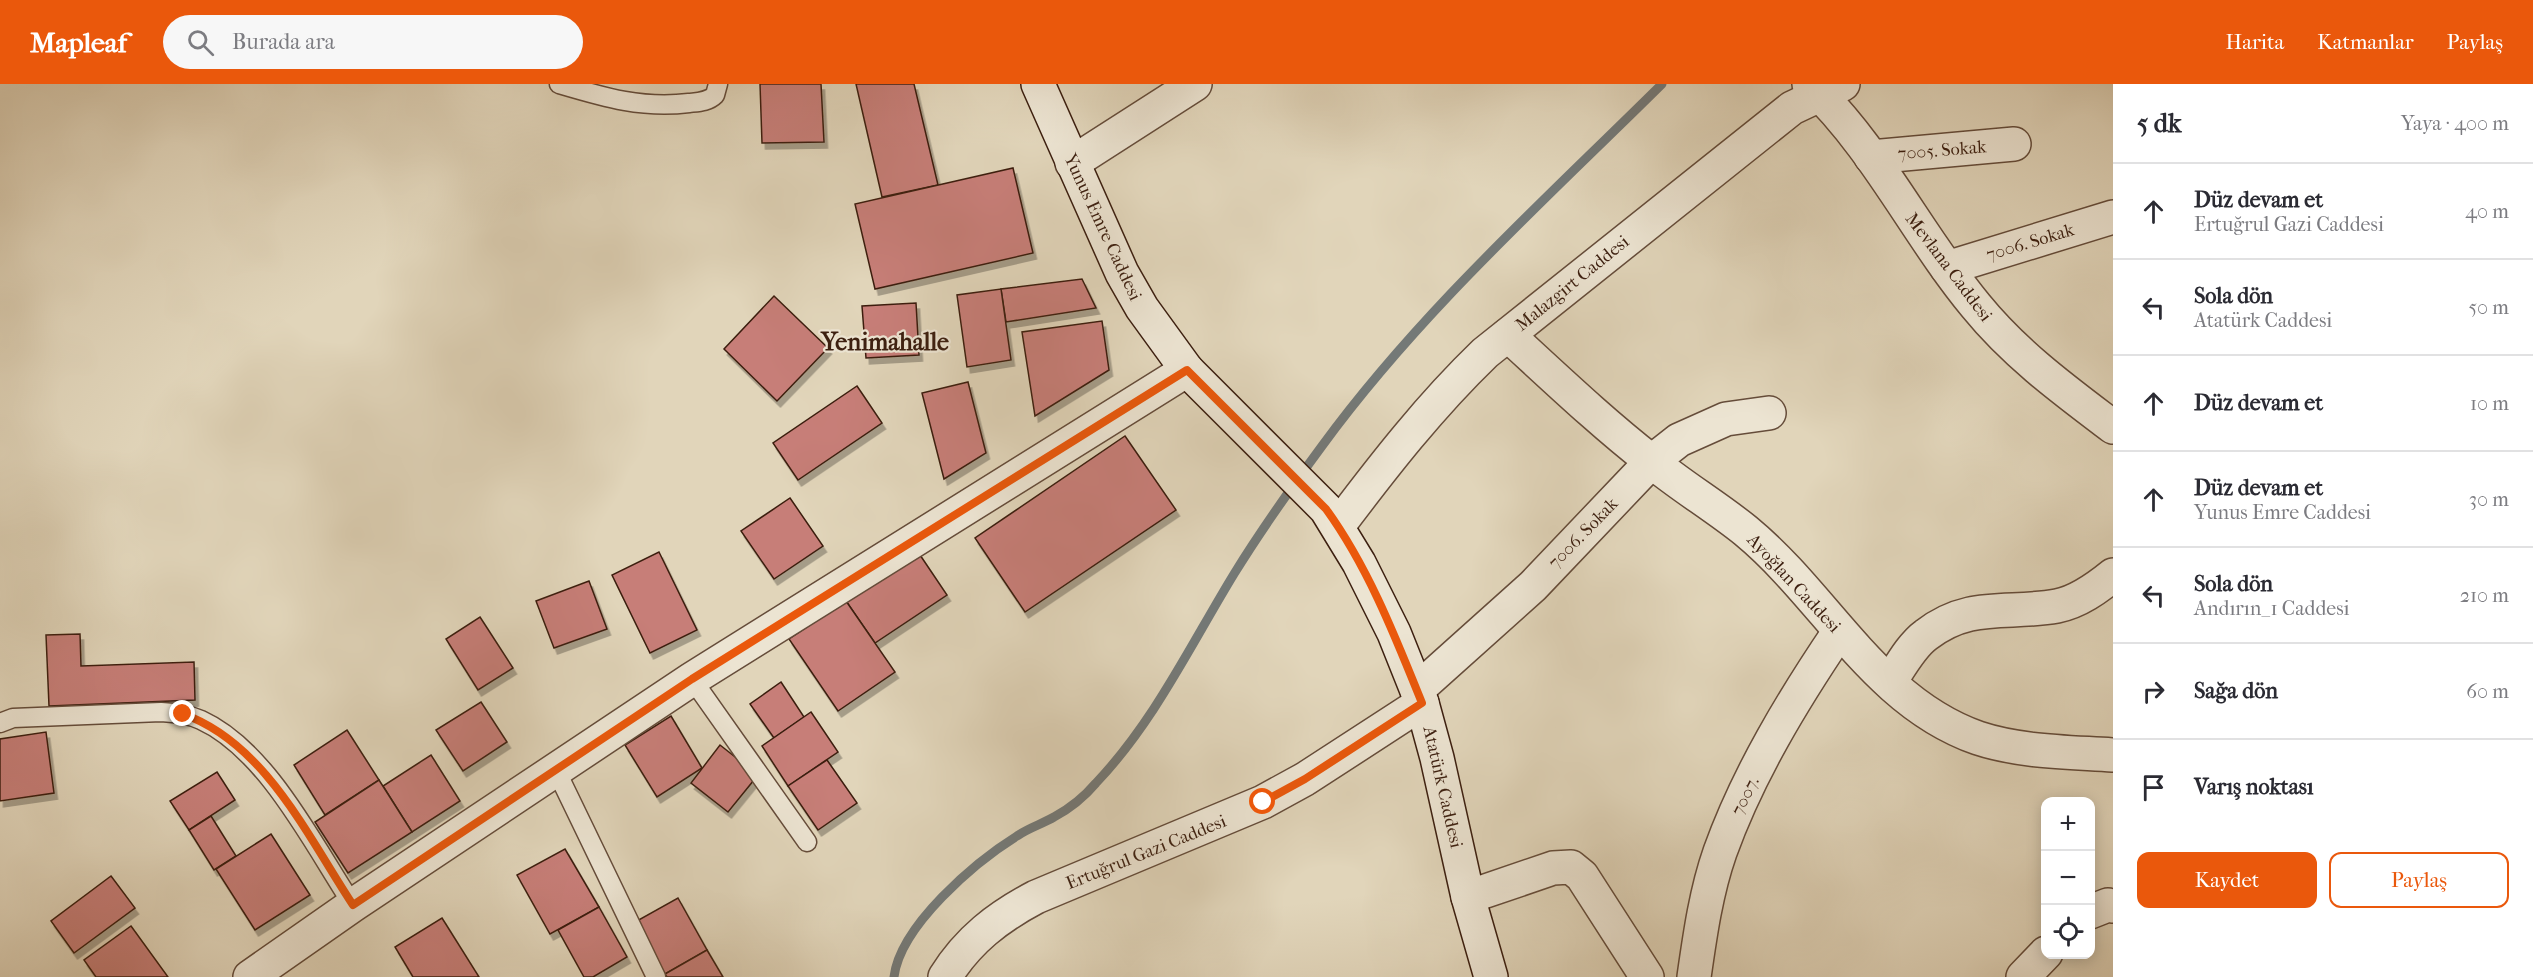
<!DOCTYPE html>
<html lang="tr">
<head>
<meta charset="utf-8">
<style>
	body { margin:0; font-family:"IM FELL French Canon",serif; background:#f7f7f7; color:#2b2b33 }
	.controls { position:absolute; right:18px; bottom:18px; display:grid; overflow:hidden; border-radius:12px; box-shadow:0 3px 15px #0003 }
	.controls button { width:54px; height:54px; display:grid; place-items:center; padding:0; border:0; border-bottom:2px solid #e1e1e2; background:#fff; color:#2b2b33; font:30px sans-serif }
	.stop { position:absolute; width:18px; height:18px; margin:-14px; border:4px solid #ea580c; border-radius:50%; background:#fff }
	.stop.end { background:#ea580c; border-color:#fff; box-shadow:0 2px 6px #0008 }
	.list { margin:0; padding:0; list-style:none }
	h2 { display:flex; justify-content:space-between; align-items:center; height:78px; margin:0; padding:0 24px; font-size:26px }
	h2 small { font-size:20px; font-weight:400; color:#7c7c81 }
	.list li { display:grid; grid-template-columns:39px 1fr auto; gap:18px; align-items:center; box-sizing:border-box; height:96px; padding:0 24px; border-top:2px solid #e1e1e2 }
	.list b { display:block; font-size:22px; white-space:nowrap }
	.list p { margin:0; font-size:20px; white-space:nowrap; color:#7c7c81 }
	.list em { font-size:20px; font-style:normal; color:#7c7c81 }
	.actions { display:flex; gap:12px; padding:18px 24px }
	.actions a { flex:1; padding:14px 0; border:2px solid #ea580c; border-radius:12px; text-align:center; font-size:21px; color:#ea580c }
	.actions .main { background:#ea580c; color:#fff }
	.icon { flex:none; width:33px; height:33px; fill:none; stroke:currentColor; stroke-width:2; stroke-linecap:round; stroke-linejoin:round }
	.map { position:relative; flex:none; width:2113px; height:893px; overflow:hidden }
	header { display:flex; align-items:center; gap:36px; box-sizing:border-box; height:84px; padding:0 30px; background:#ea580c; color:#fff }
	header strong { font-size:28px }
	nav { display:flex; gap:33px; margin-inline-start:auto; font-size:21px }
	.search { width:420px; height:54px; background:#f7f7f7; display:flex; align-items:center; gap:15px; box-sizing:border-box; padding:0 21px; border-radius:33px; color:#7c7c81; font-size:22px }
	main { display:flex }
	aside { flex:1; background:#fff }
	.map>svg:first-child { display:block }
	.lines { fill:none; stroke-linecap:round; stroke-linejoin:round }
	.stream { stroke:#747977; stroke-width:9 }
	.building { fill:#c77e78; stroke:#3c1f10; stroke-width:1.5; filter:url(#shadow) }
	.service-casing { stroke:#654c3a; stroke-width:21 }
	.minor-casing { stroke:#654c3a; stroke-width:36 }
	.tertiary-casing { stroke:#654c3a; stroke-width:36 }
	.secondary-casing { stroke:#3c1f10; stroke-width:36 }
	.service { stroke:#ece4d2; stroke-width:18 }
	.minor { stroke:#ece4d2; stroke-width:33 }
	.tertiary { stroke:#ece4d2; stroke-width:33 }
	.secondary { stroke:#ece4d2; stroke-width:33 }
	.route { stroke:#ea580c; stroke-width:8 }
	.labels { text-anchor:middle; stroke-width:4.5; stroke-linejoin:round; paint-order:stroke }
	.street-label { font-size:18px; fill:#3c1f10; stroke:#ece4d2 }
	.district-label { font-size:24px; font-weight:bold; fill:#3c1f10; stroke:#ece4d2 }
</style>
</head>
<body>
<header>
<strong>Mapleaf</strong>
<div class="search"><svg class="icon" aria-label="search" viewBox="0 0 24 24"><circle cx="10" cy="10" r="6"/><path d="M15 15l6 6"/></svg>Burada ara</div>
<nav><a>Harita</a><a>Katmanlar</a><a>Paylaş</a></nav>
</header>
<main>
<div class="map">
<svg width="2113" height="893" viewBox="0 0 2113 893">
	<defs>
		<filter id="shadow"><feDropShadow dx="3.5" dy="6" stdDeviation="0" flood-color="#0004"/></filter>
	</defs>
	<rect width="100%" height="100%" fill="#e1d5ba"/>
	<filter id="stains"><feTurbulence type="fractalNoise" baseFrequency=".00333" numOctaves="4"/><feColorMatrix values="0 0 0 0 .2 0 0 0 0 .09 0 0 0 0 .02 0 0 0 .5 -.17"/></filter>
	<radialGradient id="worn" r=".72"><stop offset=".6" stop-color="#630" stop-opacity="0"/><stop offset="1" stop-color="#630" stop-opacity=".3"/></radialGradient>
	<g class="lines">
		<path class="stream" d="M894 893C900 842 975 778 1017 752 1028 744 1042 740 1054 733 1069 725 1085 712 1096 699 1154 638 1190 562 1234 490 1261 446 1291 404 1322 362 1420 228 1545 116 1662 0"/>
	</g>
	<g class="building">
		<path d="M760 0H821L824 58 762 59Z"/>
		<path d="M856 0H914L938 101 882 113Z"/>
		<path d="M1013 84 1033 169 875 205 855 120Z"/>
		<path d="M1082 195 1096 224 1006 238 1001 205Z"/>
		<path d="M1001 205 1011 276 967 283 957 211Z"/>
		<path d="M774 212 828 264 777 317 724 265Z"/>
		<path d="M916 219 919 271 866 274 862 222Z"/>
		<path d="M1102 237 1109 286 1035 332 1022 248Z"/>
		<path d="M968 298 986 369 944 395 922 309Z"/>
		<path d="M857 302 882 339 798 396 773 359Z"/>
		<path d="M1125 352 1176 426 1025 528 975 454Z"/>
		<path d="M790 414 823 462 774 495 741 447Z"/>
		<path d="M659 468 697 546 650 569 612 491Z"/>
		<path d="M918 468 947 511 875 559 846 517Z"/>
		<path d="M589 497 607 545 554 564 536 517Z"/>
		<path d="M846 517 895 588 838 627 789 555Z"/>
		<path d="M480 533 513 584 478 606 446 555Z"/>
		<path d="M80 550 81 582 194 578 195 616 49 622 46 551Z"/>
		<path d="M781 598 804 633 774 654 750 620Z"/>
		<path d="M481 618 507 658 463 687 436 646Z"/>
		<path d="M811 628 838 668 788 702 762 662Z"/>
		<path d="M671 632 702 684 657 713 625 661Z"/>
		<path d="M347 646 379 696 325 731 294 681Z"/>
		<path d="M46 648 54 709 0 717V655Z"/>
		<path d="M720 661 758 691 728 728 691 699Z"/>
		<path d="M431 671 460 717 412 748 383 702Z"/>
		<path d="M827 676 857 719 818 746 788 702Z"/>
		<path d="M217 688 235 716 189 746 170 717Z"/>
		<path d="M379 696 412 748 348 789 315 738Z"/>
		<path d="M211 732 236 772 214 786 189 746Z"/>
		<path d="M271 750 310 811 255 846 216 785Z"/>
		<path d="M565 765 599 823 550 850 517 791Z"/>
		<path d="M111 792 135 824 74 869 51 837Z"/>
		<path d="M678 814 707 866 665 890 635 838Z"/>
		<path d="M599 823 627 873 593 893H584L558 846Z"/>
		<path d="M442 834 479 893H413L395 863Z"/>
		<path d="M131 842 168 893H96L84 876Z"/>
		<path d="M707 866 723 893H667L665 890Z"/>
	</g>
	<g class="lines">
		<defs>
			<g id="service">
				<path d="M559 0C603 13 642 25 689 19 698 18 708 18 715 11L718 0"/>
				<path d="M692 595 807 758"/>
				<path d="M0 639 13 634 161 628C175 629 188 630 201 636 267 666 314 762 353 821"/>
				<path d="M556 686 656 893"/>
			</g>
			<g id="minor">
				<path d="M1871 73 2014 60"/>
				<path d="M1072 79 1195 0"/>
				<path d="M1947 184 2113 133"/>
				<path d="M1890 598C1900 583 1911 562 1926 551 1970 517 2008 531 2057 522 2078 518 2097 504 2113 491"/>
				<path d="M1417 606 1533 502 1651 378 1679 356 1726 335 1769 329"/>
				<path d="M1694 893C1700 851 1706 808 1720 768 1748 690 1793 616 1839 548"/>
			</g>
			<g id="tertiary">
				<path d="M1809 0C1877 64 1917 151 1976 222 2015 270 2064 306 2113 343"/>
				<path d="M1508 251C1555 294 1601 338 1651 377 1681 402 1715 422 1746 447 1826 513 1875 618 1978 654 2020 668 2069 668 2113 671"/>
				<path d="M1338 442C1384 381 1430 322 1485 269L1792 24 1843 0"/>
				<path d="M1468 813 1553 784 1571 783 1582 792 1647 893"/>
				<path d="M2090 828 2108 821 2113 822"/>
				<path d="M250 893 353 821 692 595 1187 286"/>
				<path d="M945 893C968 856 998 833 1036 813L1263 718 1305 695 1422 619"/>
				<path d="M2023 893 2046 869"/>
			</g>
			<path id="secondary" d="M1038 0 1122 189 1142 224 1187 286 1326 425 1359 479 1394 549 1422 619 1437 674 1468 813 1491 893"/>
		</defs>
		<use href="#service" class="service-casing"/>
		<use href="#minor" class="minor-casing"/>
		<use href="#tertiary" class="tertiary-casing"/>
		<use href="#secondary" class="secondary-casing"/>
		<use href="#service" class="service"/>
		<use href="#minor" class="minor"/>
		<use href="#tertiary" class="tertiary"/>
		<use href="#secondary" class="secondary"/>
	</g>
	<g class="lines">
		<path class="route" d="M183 630C265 659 308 753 353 821L692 595 1187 286 1326 425C1368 483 1395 552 1422 619L1305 695 1263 718"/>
	</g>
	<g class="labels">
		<g class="street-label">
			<text transform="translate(1942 66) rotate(-5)" y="6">7005. Sokak</text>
			<text transform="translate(1103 143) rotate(65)" y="6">Yunus Emre Caddesi</text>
			<text transform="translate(2030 158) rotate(-17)" y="6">7006. Sokak</text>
			<text transform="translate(1949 183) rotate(53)" y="6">Mevlana Caddesi</text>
			<text transform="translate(1572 199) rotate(-39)" y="6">Malazgirt Caddesi</text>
			<text transform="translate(1583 449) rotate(-46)" y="6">7006. Sokak</text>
			<text transform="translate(1794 499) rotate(47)" y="6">Ayoğlan Caddesi</text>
			<text transform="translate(1443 703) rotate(77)" y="6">Atatürk Caddesi</text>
			<text transform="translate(1745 712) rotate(-64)" y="6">7007.</text>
			<text transform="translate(1146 768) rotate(-22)" y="6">Ertuğrul Gazi Caddesi</text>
		</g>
		<g class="district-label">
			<text x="885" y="266">Yenimahalle</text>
		</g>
	</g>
	<rect width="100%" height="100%" filter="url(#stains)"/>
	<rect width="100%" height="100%" fill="url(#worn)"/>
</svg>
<div class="controls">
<button>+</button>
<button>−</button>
<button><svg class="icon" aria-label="locate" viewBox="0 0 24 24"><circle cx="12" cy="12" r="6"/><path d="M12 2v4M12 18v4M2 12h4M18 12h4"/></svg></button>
</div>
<div class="stop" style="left:1263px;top:718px"></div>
<div class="stop end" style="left:183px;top:630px"></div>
</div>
<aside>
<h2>5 dk<small>Yaya · 400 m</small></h2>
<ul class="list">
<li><svg class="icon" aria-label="ahead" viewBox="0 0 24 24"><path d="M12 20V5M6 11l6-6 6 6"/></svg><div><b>Düz devam et</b><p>Ertuğrul Gazi Caddesi</p></div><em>40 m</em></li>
<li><svg class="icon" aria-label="left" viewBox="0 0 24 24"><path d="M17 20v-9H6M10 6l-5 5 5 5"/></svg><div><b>Sola dön</b><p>Atatürk Caddesi</p></div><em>50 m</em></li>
<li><svg class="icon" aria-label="ahead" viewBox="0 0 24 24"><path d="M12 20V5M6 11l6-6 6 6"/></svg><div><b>Düz devam et</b></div><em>10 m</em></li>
<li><svg class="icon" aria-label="ahead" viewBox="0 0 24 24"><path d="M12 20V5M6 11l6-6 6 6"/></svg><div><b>Düz devam et</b><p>Yunus Emre Caddesi</p></div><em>30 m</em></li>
<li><svg class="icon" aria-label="left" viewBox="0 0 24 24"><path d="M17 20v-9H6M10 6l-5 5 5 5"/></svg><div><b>Sola dön</b><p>Andırın_1 Caddesi</p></div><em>210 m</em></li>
<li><svg class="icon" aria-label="right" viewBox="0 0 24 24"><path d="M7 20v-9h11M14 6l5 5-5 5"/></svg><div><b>Sağa dön</b></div><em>60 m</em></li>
<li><svg class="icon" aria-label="arrive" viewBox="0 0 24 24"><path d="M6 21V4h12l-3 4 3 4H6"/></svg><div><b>Varış noktası</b></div></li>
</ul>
<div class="actions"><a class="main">Kaydet</a><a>Paylaş</a></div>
</aside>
</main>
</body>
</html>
